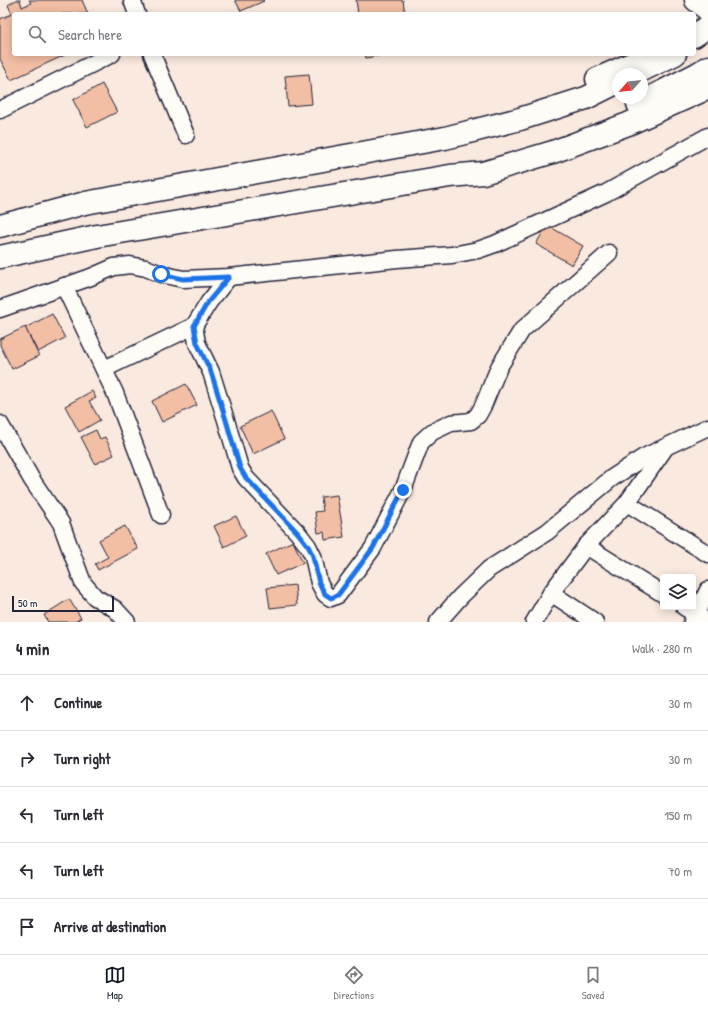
<!DOCTYPE html>
<html lang="en">
<head>
<meta charset="utf-8">
<style>
	body { margin:0; font-family:"Patrick Hand",sans-serif; background:#f2f2f3; color:#2b2b33 }
	.controls { position:absolute; right:12px; bottom:12px; display:grid; overflow:hidden; border-radius:4px; box-shadow:0 2px 10px #0003 }
	.controls button { width:36px; height:36px; display:grid; place-items:center; padding:0; border:0; border-bottom:1px solid #e1e1e2; background:#fff; color:#2b2b33; font:20px sans-serif }
	.compass { position:absolute; left:612px; top:68px; width:36px; height:36px; border-radius:50%; background:#fff; box-shadow:0 2px 10px #0003; rotate:243deg }
	.scale { position:absolute; left:12px; bottom:10px; width:102px; box-sizing:border-box; padding-left:4px; border:2px solid #22223b; border-top:0; font-size:11px; line-height:14px; white-space:nowrap; color:#22223b; -webkit-text-stroke:3px #fdfcf7; paint-order:stroke }
	.stop { position:absolute; width:12px; height:12px; margin:-9px; border:3px solid #1a73e8; border-radius:50%; background:#fff }
	.stop.end { background:#1a73e8; border-color:#fff; box-shadow:0 1px 4px #0008 }
	.list { margin:0; padding:0; list-style:none }
	h2 { display:flex; justify-content:space-between; align-items:center; height:52px; margin:0; padding:0 16px; font-size:17px }
	h2 small { font-size:13px; font-weight:400; color:#7c7c81 }
	.list li { display:grid; grid-template-columns:26px 1fr auto; gap:12px; align-items:center; box-sizing:border-box; height:56px; padding:0 16px; border-top:1px solid #e1e1e2 }
	.list b { display:block; font-size:15px; white-space:nowrap }
	.list em { font-size:13px; font-style:normal; color:#7c7c81 }
	.icon { flex:none; width:22px; height:22px; fill:none; stroke:currentColor; stroke-width:2; stroke-linecap:round; stroke-linejoin:round }
	.map { position:relative; flex:none; width:708px; height:622px; overflow:hidden }
	.search { position:absolute; background:#fff; box-shadow:0 2px 10px #0003; left:12px; right:12px; top:12px; height:44px; display:flex; align-items:center; gap:10px; box-sizing:border-box; padding:0 14px; border-radius:4px; color:#7c7c81; font-size:15px }
	.sheet { height:332px; background:#fff }
	nav { display:flex; justify-content:space-around; align-items:center; box-sizing:border-box; height:56px; border-top:1px solid #e1e1e2; background:#fff; font-size:11px; color:#7c7c81 }
	nav a { display:grid; justify-items:center; gap:2px }
	nav .on { color:#111827 }
	.map>svg:first-child { display:block }
	.building { fill:#f2bea4; stroke:#22223b }
	.lines { fill:none; stroke-linecap:round; stroke-linejoin:round }
	.street-casing { stroke:#22223b; stroke-width:19 }
	.secondary-casing { stroke:#22223b; stroke-width:25 }
	.highway-casing { stroke:#22223b; stroke-width:25 }
	.street { stroke:#fdfcf7; stroke-width:16 }
	.secondary { stroke:#fdfcf7; stroke-width:22 }
	.highway { stroke:#fdfcf7; stroke-width:22 }
	.route { stroke:#1a73e8; stroke-width:5 }
</style>
</head>
<body>
<div class="map">
<svg width="708" height="622" viewBox="0 0 708 622">
	<rect width="100%" height="100%" fill="#fae9de"/>
	<filter id="ink" filterUnits="userSpaceOnUse"><feTurbulence type="fractalNoise" baseFrequency=".025" numOctaves="2"/><feDisplacementMap in="SourceGraphic" scale="8" xChannelSelector="R" yChannelSelector="G"/><feConvolveMatrix kernelMatrix="1 2 1 2 8 2 1 2 1" color-interpolation-filters="sRGB"/></filter>
	<g filter="url(#ink)">
		<g class="building">
			<path d="M16 0H20L22 7 31 3 29 0H82L88 14H14V54H67L11 80 0 59V19L12 14 8 5Z"/>
			<path d="M235 0H263L264 1 241 11Z"/>
			<path d="M356 0H403L405 14H358Z"/>
			<path d="M365 54H388L366 58Z"/>
			<path d="M309 74 312 104 288 106 285 76Z"/>
			<path d="M102 84 117 112 87 127 73 100Z"/>
			<path d="M547 225 583 246 572 265 536 244Z"/>
			<path d="M52 314 65 338 38 352 25 328Z"/>
			<path d="M25 327 39 356 12 369 0 345V339Z"/>
			<path d="M186 384 197 405 162 422 152 401Z"/>
			<path d="M92 391 96 398 89 401 100 420 79 432 65 406Z"/>
			<path d="M271 411 284 439 253 454 240 426Z"/>
			<path d="M96 430 100 439 105 437 114 455 95 464 81 437Z"/>
			<path d="M337 495 344 537 325 540 324 532 318 533 315 512 323 511 321 497Z"/>
			<path d="M236 516 246 536 224 547 214 526Z"/>
			<path d="M125 526 138 549 98 570 95 564 108 557 99 540Z"/>
			<path d="M293 541 303 563 276 575 266 554Z"/>
			<path d="M295 585 297 605 270 608 267 588Z"/>
			<path d="M69 599 81 618 75 622H48L44 615Z"/>
		</g>
		<g class="lines">
			<defs>
				<g id="street">
					<path d="M132 0 137 14"/>
					<path d="M152 54 186 135"/>
					<path d="M0 110 112 54"/>
					<path d="M229 277 209 302 194 326 197 343 211 372 226 420 240 468 246 478 298 533 308 546 313 556 319 583 325 594 331 598 338 595 373 548 403 490 421 442 432 432 451 423 471 421 478 415 483 406 499 367 522 330 609 253"/>
					<path d="M64 286 115 393 161 515"/>
					<path d="M0 309 91 277 114 267 130 265 146 268 161 274 183 279 229 277 397 259 452 255 478 250 495 244 606 193 708 136"/>
					<path d="M104 369 194 326"/>
					<path d="M0 424 32 480 61 523 66 537 83 583 95 597 115 609 127 622"/>
					<path d="M627 503 708 554"/>
					<path d="M586 546 663 594"/>
					<path d="M551 593 595 622"/>
					<path d="M684 607 708 622"/>
					<path d="M438 622 460 597 489 569 547 532 612 478 644 457 708 427"/>
					<path d="M534 622 551 593 586 546 627 503 665 448"/>
					<path d="M692 622 708 590"/>
				</g>
				<path id="secondary" d="M696 0 708 10"/>
				<g id="highway">
					<path d="M694 36 708 26"/>
					<path d="M642 70 675 54"/>
					<path d="M597 79 654 54"/>
					<path d="M638 104 697 74 708 67"/>
					<path d="M0 226 85 203 445 138 520 119 586 98 618 82"/>
					<path d="M0 257 97 236 450 176 483 173 553 152 628 124 699 92 708 85"/>
				</g>
			</defs>
			<use href="#street" class="street-casing"/>
			<use href="#secondary" class="secondary-casing"/>
			<use href="#highway" class="highway-casing"/>
			<use href="#street" class="street"/>
			<use href="#secondary" class="secondary"/>
			<use href="#highway" class="highway"/>
		</g>
	</g>
	<g class="lines" filter="url(#ink)">
		<path class="route" d="M161 274 183 279 229 277 208 302 194 326 197 343 211 372 226 420 240 468 246 478 298 533 308 546 313 556 319 583 325 594 331 598 338 595 373 548 403 490"/>
	</g>
</svg>
<div class="controls">
<button><svg class="icon" aria-label="layers" viewBox="0 0 24 24"><path d="M12 4l9 5-9 5-9-5zM3 14l9 5 9-5"/></svg></button>
</div>
<svg class="compass" viewBox="-18 -18 36 36"><path d="M0-13l5 13h-10z" fill="#e53935"/><path d="M0 13l5-13h-10z" fill="#7c7c81"/></svg>
<div class="scale">50 m</div>
<div class="stop" style="left:161px;top:274px"></div>
<div class="stop end" style="left:403px;top:490px"></div>
<div class="search"><svg class="icon" aria-label="search" viewBox="0 0 24 24"><circle cx="10" cy="10" r="6"/><path d="M15 15l6 6"/></svg>Search here</div>
</div>
<section class="sheet">
<h2>4 min<small>Walk · 280 m</small></h2>
<ul class="list">
<li><svg class="icon" aria-label="ahead" viewBox="0 0 24 24"><path d="M12 20V5M6 11l6-6 6 6"/></svg><div><b>Continue</b></div><em>30 m</em></li>
<li><svg class="icon" aria-label="right" viewBox="0 0 24 24"><path d="M7 20v-9h11M14 6l5 5-5 5"/></svg><div><b>Turn right</b></div><em>30 m</em></li>
<li><svg class="icon" aria-label="left" viewBox="0 0 24 24"><path d="M17 20v-9H6M10 6l-5 5 5 5"/></svg><div><b>Turn left</b></div><em>150 m</em></li>
<li><svg class="icon" aria-label="left" viewBox="0 0 24 24"><path d="M17 20v-9H6M10 6l-5 5 5 5"/></svg><div><b>Turn left</b></div><em>70 m</em></li>
<li><svg class="icon" aria-label="arrive" viewBox="0 0 24 24"><path d="M6 21V4h12l-3 4 3 4H6"/></svg><div><b>Arrive at destination</b></div></li>
</ul>
</section>
<nav>
<a class="on"><svg class="icon" aria-label="map" viewBox="0 0 24 24"><path d="M3 6l6-2 6 2 6-2v14l-6 2-6-2-6 2zM9 4v14M15 6v14"/></svg>Map</a>
<a><svg class="icon" aria-label="directions" viewBox="0 0 24 24"><path d="M12 3l9 9-9 9-9-9zM9 14v-3h6M13 9l2 2-2 2"/></svg>Directions</a>
<a><svg class="icon" aria-label="saved" viewBox="0 0 24 24"><path d="M7 4h10v16l-5-4-5 4z"/></svg>Saved</a>
</nav>
</body>
</html>
